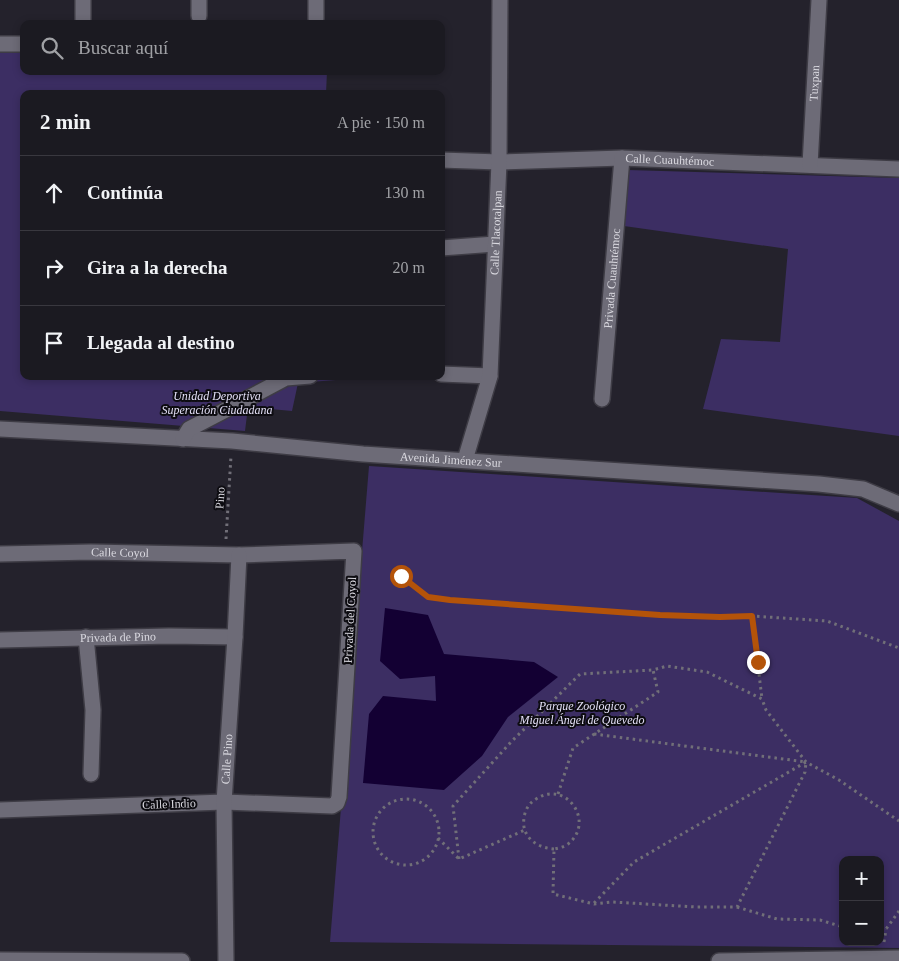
<!DOCTYPE html>
<html lang="es">
<head>
<meta charset="utf-8">
<style>
	body { margin:0; font-family:Georgia,serif; background:#24232a; color:#f1f3f6 }
	.controls { position:absolute; right:15px; bottom:15px; display:grid; overflow:hidden; border-radius:10px; box-shadow:0 2px 8px #0003 }
	.controls button { width:45px; height:45px; display:grid; place-items:center; padding:0; border:0; border-bottom:1px solid #39383f; background:#1b1a21; color:#f1f3f6; font:25px sans-serif }
	.stop { position:absolute; width:15px; height:15px; margin:-11px; border:4px solid #b45309; border-radius:50%; background:#fff }
	.stop.end { background:#b45309; border-color:#fff; box-shadow:0 1px 5px #0008 }
	.list { margin:0; padding:0; list-style:none }
	h2 { display:flex; justify-content:space-between; align-items:center; height:65px; margin:0; padding:0 20px; font-size:21px }
	h2 small { font-size:16px; font-weight:400; color:#a0a1a5 }
	.list li { display:grid; grid-template-columns:32px 1fr auto; gap:15px; align-items:center; box-sizing:border-box; height:75px; padding:0 20px; border-top:1px solid #39383f }
	.list b { display:block; font-size:19px; white-space:nowrap }
	.list em { font-size:16px; font-style:normal; color:#a0a1a5 }
	.icon { flex:none; width:28px; height:28px; fill:none; stroke:currentColor; stroke-width:2; stroke-linecap:round; stroke-linejoin:round }
	.map { position:relative; flex:none; width:899px; height:961px; overflow:hidden }
	.search { position:absolute; background:#1b1a21; box-shadow:0 2px 8px #0003; left:20px; top:20px; width:425px; height:55px; display:flex; align-items:center; gap:12px; box-sizing:border-box; padding:0 18px; border-radius:10px; color:#a0a1a5; font-size:19px }
	.panel { position:absolute; background:#1b1a21; box-shadow:0 2px 8px #0003; left:20px; top:90px; width:425px; height:290px; border-radius:10px }
	.map>svg:first-child { display:block }
	.green { fill:#3c2e63; fill-rule:evenodd }
	.water { fill:#130033 }
	.lines { fill:none; stroke-linecap:round; stroke-linejoin:round }
	.pedestrian-casing { stroke:#3e3c45; stroke-width:18 }
	.minor-casing { stroke:#3e3c45; stroke-width:18 }
	.path { stroke:#716f78; stroke-width:3; stroke-dasharray:2.5 4; stroke-linecap:butt }
	.pedestrian { stroke:#6d6b77; stroke-width:15 }
	.minor { stroke:#6d6b77; stroke-width:15 }
	.route { stroke:#b45309; stroke-width:6 }
	.labels { text-anchor:middle; stroke-width:4; stroke-linejoin:round; paint-order:stroke }
	.street-label { font-size:12px; fill:#dad9e0; stroke:#0d0c11 }
	.park-label { font-size:12px; font-style:italic; fill:#e4e0f7; stroke:#0d0c11 }
</style>
</head>
<body>
<div class="map">
<svg width="899" height="961" viewBox="0 0 899 961">
	<rect width="100%" height="100%" fill="#24222c"/>
	<g class="green">
		<path d="M0 51H24V71H327L326 94H24V376L374 377 298 383 292 411 248 407 245 431 0 411Z"/>
		<path d="M628 170 899 178V436L703 409 721 339 780 342 788 249 624 226Z"/>
		<path d="M369 466 857 498 899 521V948L330 942ZM843 860H880V942H843Z"/>
	</g>
	<path class="water" d="M385 608 428 615 444 654 534 662 558 677 508 717 482 756 444 790 363 783 369 714 383 696 436 701 435 676 400 679 380 661Z"/>
	<g class="lines">
		<defs>
			<path id="pedestrian" d="M86 637 93 710 91 774"/>
			<g id="minor">
				<path d="M83 0V24"/>
				<path d="M199 16V0"/>
				<path d="M316 19V0"/>
				<path d="M0 44H24"/>
				<path id="s1" d="M441 160 499 162 622 158 899 169"/>
				<path id="s2" d="M810 165 819 0"/>
				<path d="M441 248 495 244"/>
				<path d="M441 374 490 376"/>
				<path id="s3" d="M602 399 622 158"/>
				<path id="s4" d="M0 429 232 441 363 454 819 484 863 489 899 504"/>
				<path d="M183 439 189 429 239 403 286 378 310 376"/>
				<path id="s5" d="M465 460 490 376 499 162 500 0"/>
				<path id="s6" d="M0 554 91 552 239 555 354 551 339 797 337 803 332 806 224 802 0 810"/>
				<path id="s7" d="M0 640 169 636 235 637"/>
				<path d="M0 960 182 961"/>
				<path id="s8" d="M226 961 224 802 235 637 239 555"/>
				<path d="M719 961 899 958"/>
			</g>
		</defs>
		<use href="#pedestrian" class="pedestrian-casing"/>
		<use href="#minor" class="minor-casing"/>
		<g class="path">
			<path d="M226 539 231 456"/>
			<path d="M401 576 428 597 450 600 660 615 720 617 752 616 827 621 899 648"/>
			<path d="M752 616 762 699"/>
			<path d="M594 734 806 762"/>
			<path d="M558 794 573 748 658 692 653 670 667 666 707 672 762 699 766 710 806 762 839 780 899 821"/>
			<circle cx="406" cy="832" r="33"/>
			<path d="M438 838 459 859 525 830"/>
			<path d="M554 849C537 848 521 837 524 818 525 810 529 803 536 799 566 779 596 822 568 844 564 847 559 848 554 849L553 894 594 904 612 902 697 907H737L805 772 806 762"/>
			<path d="M459 859 453 806 511 742 580 674 653 670"/>
			<path d="M594 903 634 862 806 762"/>
			<path d="M737 907 777 919 820 920 843 927"/>
			<path d="M880 929H886L899 911"/>
			<path d="M884 942 886 929"/>
		</g>
		<use href="#pedestrian" class="pedestrian"/>
		<use href="#minor" class="minor"/>
	</g>
	<g class="lines">
		<path class="route" d="M401 576 428 597 450 600 660 615 720 617 752 616 758 662"/>
	</g>
	<g class="labels">
		<g class="street-label">
			<text dy="4" stroke="none"><textPath href="#s2" startOffset="82">Tuxpan</textPath></text>
			<text dy="4" stroke="none"><textPath href="#s1" startOffset="229">Calle Cuauhtémoc</textPath></text>
			<text dy="4" stroke="none"><textPath href="#s5" startOffset="231">Calle Tlacotalpan</textPath></text>
			<text dy="4" stroke="none"><textPath href="#s3" startOffset="121">Privada Cuauhtémoc</textPath></text>
			<text dy="4" stroke="none"><textPath href="#s4" startOffset="452">Avenida Jiménez Sur</textPath></text>
			<text transform="translate(220 498) rotate(-86)" y="4">Pino</text>
			<text dy="4" stroke="none"><textPath href="#s6" startOffset="120">Calle Coyol</textPath></text>
			<text transform="translate(350 620) rotate(-87)" y="4">Privada del Coyol</text>
			<text dy="4" stroke="none"><textPath href="#s7" startOffset="118">Privada de Pino</textPath></text>
			<text dy="4" stroke="none"><textPath href="#s8" startOffset="202">Calle Pino</textPath></text>
			<text transform="translate(169 804) rotate(-2)" y="4">Calle Indio</text>
		</g>
		<g class="park-label">
			<text x="217" y="400">Unidad Deportiva<tspan x="217" dy="14">Superación Ciudadana</tspan></text>
			<text x="582" y="710">Parque Zoológico<tspan x="582" dy="14">Miguel Ángel de Quevedo</tspan></text>
		</g>
	</g>
</svg>
<div class="controls">
<button>+</button>
<button>−</button>
</div>
<div class="stop" style="left:401px;top:576px"></div>
<div class="stop end" style="left:758px;top:662px"></div>
<div class="search"><svg class="icon" aria-label="search" viewBox="0 0 24 24"><circle cx="10" cy="10" r="6"/><path d="M15 15l6 6"/></svg>Buscar aquí</div>
<section class="panel">
<h2>2 min<small>A pie · 150 m</small></h2>
<ul class="list">
<li><svg class="icon" aria-label="ahead" viewBox="0 0 24 24"><path d="M12 20V5M6 11l6-6 6 6"/></svg><div><b>Continúa</b></div><em>130 m</em></li>
<li><svg class="icon" aria-label="right" viewBox="0 0 24 24"><path d="M7 20v-9h11M14 6l5 5-5 5"/></svg><div><b>Gira a la derecha</b></div><em>20 m</em></li>
<li><svg class="icon" aria-label="arrive" viewBox="0 0 24 24"><path d="M6 21V4h12l-3 4 3 4H6"/></svg><div><b>Llegada al destino</b></div></li>
</ul>
</section>
</div>
</body>
</html>
